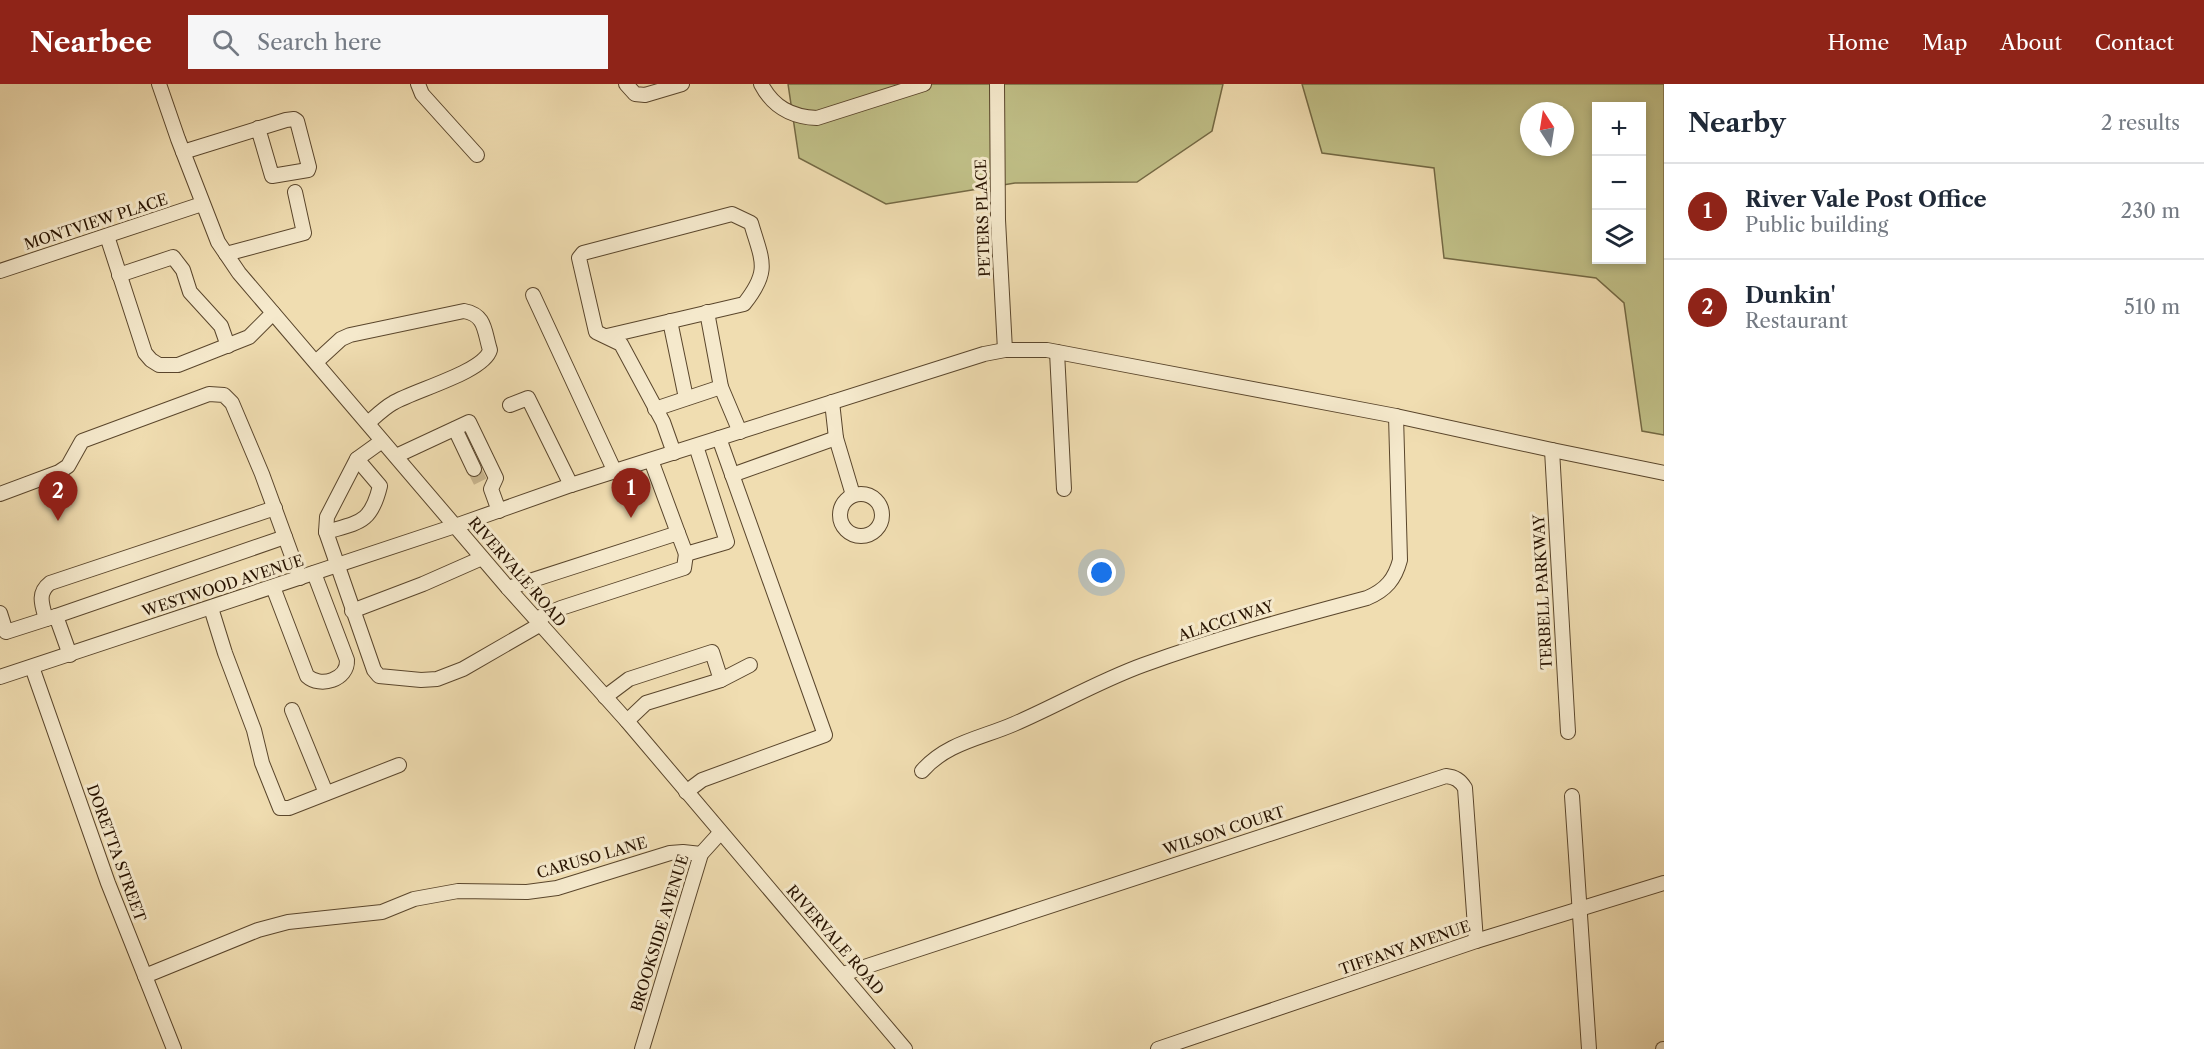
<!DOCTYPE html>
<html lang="en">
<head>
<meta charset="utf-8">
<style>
	body { margin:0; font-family:"Libre Caslon Text",serif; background:#f6f6f7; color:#1f2937 }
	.controls { position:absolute; right:18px; top:18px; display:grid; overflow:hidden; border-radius:0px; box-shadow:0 3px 9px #0003 }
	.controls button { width:54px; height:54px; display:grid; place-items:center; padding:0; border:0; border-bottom:2px solid #e0e1e3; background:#fff; color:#1f2937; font:30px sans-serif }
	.compass { position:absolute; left:1520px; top:18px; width:54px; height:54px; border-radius:50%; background:#fff; box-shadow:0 3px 9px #0003; rotate:348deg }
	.you { position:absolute; left:1102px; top:489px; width:21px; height:21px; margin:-15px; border:4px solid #fff; border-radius:50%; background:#1a73e8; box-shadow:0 0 0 9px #1a73e833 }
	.badge { display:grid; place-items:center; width:39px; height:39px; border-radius:50%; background:#8f2418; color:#fff; font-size:20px; font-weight:700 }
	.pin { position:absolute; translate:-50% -50px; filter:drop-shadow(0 2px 3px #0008) }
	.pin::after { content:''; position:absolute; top:32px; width:21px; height:18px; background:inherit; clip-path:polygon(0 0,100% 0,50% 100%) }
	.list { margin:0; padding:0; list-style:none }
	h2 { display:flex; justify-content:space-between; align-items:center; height:78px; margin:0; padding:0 24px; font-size:26px }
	h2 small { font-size:20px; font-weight:400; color:#747a83 }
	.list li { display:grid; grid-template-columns:39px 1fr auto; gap:18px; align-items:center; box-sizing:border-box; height:96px; padding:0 24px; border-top:2px solid #e0e1e3 }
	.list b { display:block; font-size:22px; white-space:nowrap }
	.list p { margin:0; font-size:20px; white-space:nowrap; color:#747a83 }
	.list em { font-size:20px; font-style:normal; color:#747a83 }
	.icon { flex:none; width:33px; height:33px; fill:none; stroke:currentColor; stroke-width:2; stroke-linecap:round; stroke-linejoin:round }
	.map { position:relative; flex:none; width:1664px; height:965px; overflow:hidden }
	header { display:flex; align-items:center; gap:36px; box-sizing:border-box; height:84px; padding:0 30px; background:#8f2418; color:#fff }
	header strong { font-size:28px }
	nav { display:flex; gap:33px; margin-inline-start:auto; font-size:21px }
	.search { width:420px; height:54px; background:#f6f6f7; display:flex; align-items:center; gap:15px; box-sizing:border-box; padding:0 21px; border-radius:0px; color:#747a83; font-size:22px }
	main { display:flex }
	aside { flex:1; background:#fff }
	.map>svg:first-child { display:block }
	.green { fill:#c0bf87; stroke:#746944; stroke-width:1.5; fill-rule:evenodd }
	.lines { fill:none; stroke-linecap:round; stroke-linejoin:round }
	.minor-tunnel { stroke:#c8b58e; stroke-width:14; stroke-dasharray:14 7; stroke-linecap:butt }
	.minor-casing { stroke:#5a462c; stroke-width:16 }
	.minor { stroke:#f5e9cc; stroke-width:14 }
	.labels { text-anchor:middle; stroke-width:6; stroke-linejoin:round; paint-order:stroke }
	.street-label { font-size:15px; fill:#281300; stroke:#f5e9cc }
</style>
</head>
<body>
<header>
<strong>Nearbee</strong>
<div class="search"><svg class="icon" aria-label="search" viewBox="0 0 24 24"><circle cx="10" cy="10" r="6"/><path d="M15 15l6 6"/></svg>Search here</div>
<nav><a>Home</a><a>Map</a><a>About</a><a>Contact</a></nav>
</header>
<main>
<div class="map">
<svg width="1664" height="965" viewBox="0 0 1664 965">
	<rect width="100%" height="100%" fill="#f0ddb1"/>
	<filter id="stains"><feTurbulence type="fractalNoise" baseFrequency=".00333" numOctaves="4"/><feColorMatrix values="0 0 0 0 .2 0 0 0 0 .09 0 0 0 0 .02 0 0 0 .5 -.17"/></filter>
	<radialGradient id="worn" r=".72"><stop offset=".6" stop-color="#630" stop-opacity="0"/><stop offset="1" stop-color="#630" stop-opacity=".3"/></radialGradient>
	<g class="green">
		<path d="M788 0H1223L1212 47 1137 98 1015 99 886 120 799 74Z"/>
		<path d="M1302 0H1664V351L1642 347 1624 219 1596 194 1444 174 1434 84 1322 69ZM1596 22H1642V176H1596ZM1529 27H1565V63H1529Z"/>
	</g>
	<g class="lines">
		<path class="minor-tunnel" d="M474 385 481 399"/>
		<defs>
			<g id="minor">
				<path d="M159 0 178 55 218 158 239 189 508 504 627 637 905 965"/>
				<path d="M418 0 422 10 477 71"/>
				<path d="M626 0 635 10 645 11 682 0"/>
				<path d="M761 0C773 23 791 33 817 34L924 0"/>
				<path d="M997 0 998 136 1005 266"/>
				<path d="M183 68 286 36 294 35 297 37 309 83 308 86 272 92 258 44"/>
				<path d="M107 152 145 269 151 276 159 281H178L249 253 273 229"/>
				<path d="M226 170 304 149 295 108"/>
				<path d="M0 187 202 120"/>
				<path d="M119 191 173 173 183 186 190 208 221 242 228 262"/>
				<path d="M533 211 615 388"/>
				<path d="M707 228 721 303 740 348"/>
				<path d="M670 237 686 314"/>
				<path d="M607 252 744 220C771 186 762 177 751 139L732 130 583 169 579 174 596 248 621 260 663 338 674 369"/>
				<path d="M1057 268 1064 405"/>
				<path d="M316 278 341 255 350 251 464 227C486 231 484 247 490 266 484 288 415 306 393 319 384 324 376 332 368 339"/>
				<path d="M832 318 836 354 853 411"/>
				<path d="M510 321 528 314 571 401"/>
				<path d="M655 325 721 303"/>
				<path d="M455 345 474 385"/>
				<path d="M382 357 357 375 327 433 326 448 374 586 379 592 421 596 437 595 463 585 541 540"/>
				<path d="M1552 366 1568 648"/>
				<path d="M396 372 469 338 496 394 491 405 499 427"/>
				<path d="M651 376 678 449"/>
				<path d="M732 391 836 354"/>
				<circle cx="861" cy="431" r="21"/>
				<path d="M0 410 59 388 68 382 82 357 209 310 224 311 232 319 262 390 300 494"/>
				<path d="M326 448C360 438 371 439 380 402L357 375"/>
				<path d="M273 503 307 592C320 604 348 596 347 576L314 489"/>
				<path d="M508 504 678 449 686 470 727 458 696 362"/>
				<path d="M211 524 225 569 254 646 262 679 280 724H289L399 681"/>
				<path d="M352 527 423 500 482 474"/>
				<path d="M0 529 6 548 56 532 70 571"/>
				<path d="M56 532 285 453"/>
				<path d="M46 535C42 521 37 509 50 499L275 424"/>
				<path d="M536 535 561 524 684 484 686 470"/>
				<path d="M32 583 108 799 174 965"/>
				<path d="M0 593 455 442 571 401 984 270 1005 266H1047L1396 332 1552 366 1664 389"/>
				<path d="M721 596 750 581"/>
				<path d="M605 613 629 595 712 568 721 596 646 619 627 637"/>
				<path d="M292 626 326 709"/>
				<path d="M922 687C946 659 982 654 1014 640 1058 621 1099 597 1143 581 1217 554 1292 534 1367 514 1386 506 1395 495 1400 476L1396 332"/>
				<path d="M686 708 702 696 825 651 719 354"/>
				<path d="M1572 712 1589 965"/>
				<path d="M843 890 1446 692C1455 693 1460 696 1465 704L1476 857"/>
				<path d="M145 892 258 846 288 838 382 828 414 815 458 807 527 808 557 804 670 769 683 768 701 770"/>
				<path d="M642 965 701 770 720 749"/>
				<path d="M1158 965 1476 857 1664 799"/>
				<path d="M1663 965H1664"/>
			</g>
		</defs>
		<use href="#minor" class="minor-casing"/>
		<use href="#minor" class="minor"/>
	</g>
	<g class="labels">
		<g class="street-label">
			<text transform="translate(983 134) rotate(-92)" y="5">PETERS PLACE</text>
			<text transform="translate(96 138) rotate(-18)" y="5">MONTVIEW PLACE</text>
			<text transform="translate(517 488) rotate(49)" y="5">RIVERVALE ROAD</text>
			<text transform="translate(223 502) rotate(-18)" y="5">WESTWOOD AVENUE</text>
			<text transform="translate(1543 508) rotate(-93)" y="5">TERBELL PARKWAY</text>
			<text transform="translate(1226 537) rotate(-18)" y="5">ALACCI WAY</text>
			<text transform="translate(1224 747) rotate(-18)" y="5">WILSON COURT</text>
			<text transform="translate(116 769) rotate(70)" y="5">DORETTA STREET</text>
			<text transform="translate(592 774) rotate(-16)" y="5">CARUSO LANE</text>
			<text transform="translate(660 849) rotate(-73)" y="5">BROOKSIDE AVENUE</text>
			<text transform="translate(835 856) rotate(49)" y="5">RIVERVALE ROAD</text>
			<text transform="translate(1405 864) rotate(-19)" y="5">TIFFANY AVENUE</text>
		</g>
	</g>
	<rect width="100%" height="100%" filter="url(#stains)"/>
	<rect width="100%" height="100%" fill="url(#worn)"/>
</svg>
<div class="controls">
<button>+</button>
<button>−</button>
<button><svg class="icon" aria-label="layers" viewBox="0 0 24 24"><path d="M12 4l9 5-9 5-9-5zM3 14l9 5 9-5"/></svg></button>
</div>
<svg class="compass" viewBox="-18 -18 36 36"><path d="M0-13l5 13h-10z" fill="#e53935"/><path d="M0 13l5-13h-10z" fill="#747a83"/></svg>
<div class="you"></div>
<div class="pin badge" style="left:631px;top:434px">1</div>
<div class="pin badge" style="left:58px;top:437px">2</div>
</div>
<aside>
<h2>Nearby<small>2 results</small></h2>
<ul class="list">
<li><span class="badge">1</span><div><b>River Vale Post Office</b><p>Public building</p></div><em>230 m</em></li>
<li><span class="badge">2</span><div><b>Dunkin'</b><p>Restaurant</p></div><em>510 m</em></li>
</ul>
</aside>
</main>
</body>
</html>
